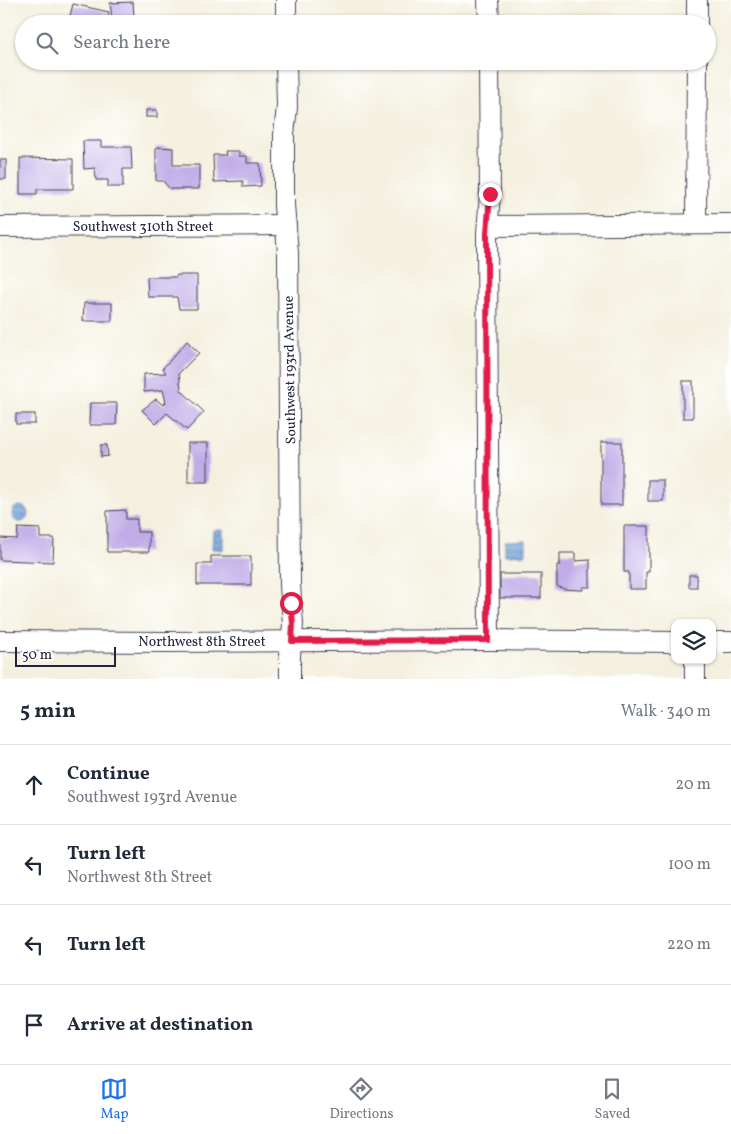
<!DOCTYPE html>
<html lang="en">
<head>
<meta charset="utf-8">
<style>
	body { margin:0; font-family:Vollkorn,serif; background:#f6f6f7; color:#1f2937 }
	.controls { position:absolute; right:15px; bottom:15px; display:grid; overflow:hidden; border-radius:10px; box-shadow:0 1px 4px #0004 }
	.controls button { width:45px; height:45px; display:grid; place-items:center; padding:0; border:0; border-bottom:1px solid #e0e1e3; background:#fff; color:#1f2937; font:25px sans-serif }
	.scale { position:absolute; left:15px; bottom:12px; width:101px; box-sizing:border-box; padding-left:5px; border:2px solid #22223b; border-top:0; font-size:14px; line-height:18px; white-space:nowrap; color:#22223b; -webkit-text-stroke:4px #fff; paint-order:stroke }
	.stop { position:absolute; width:15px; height:15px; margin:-11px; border:4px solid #e11d48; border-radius:50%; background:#fff }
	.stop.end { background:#e11d48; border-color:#fff; box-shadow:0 1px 5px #0008 }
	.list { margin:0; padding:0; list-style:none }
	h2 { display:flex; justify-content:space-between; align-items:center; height:65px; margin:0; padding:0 20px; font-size:21px }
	h2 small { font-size:16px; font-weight:400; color:#747a83 }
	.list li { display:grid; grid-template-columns:32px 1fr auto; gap:15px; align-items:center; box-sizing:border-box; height:80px; padding:0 20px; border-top:1px solid #e0e1e3 }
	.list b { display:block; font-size:19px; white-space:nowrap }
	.list p { margin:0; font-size:16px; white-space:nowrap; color:#747a83 }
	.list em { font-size:16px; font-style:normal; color:#747a83 }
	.icon { flex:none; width:28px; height:28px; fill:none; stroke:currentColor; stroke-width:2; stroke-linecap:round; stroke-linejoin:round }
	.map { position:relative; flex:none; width:731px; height:679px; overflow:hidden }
	.search { position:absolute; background:#fff; box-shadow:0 1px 4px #0004; left:15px; right:15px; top:15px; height:55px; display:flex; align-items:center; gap:12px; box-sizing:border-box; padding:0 18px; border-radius:28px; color:#747a83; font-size:19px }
	.sheet { height:385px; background:#fff }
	nav { display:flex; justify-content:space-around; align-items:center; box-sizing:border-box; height:70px; border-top:1px solid #e0e1e3; background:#fff; font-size:14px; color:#747a83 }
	nav a { display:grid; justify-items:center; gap:2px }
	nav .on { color:#1a73e8 }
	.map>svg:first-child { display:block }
	.water { fill:url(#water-rules); stroke:#49628b }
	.building { fill:#c0ace7 }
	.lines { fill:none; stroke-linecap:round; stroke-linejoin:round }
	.minor-casing { stroke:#424154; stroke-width:22 }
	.minor { stroke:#fff; stroke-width:20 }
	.route { stroke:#e11d48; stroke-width:6 }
	.labels { text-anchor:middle; stroke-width:4; stroke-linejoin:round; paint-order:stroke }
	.street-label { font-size:14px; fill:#22223b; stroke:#fff }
</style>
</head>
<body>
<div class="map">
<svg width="731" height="679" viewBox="0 0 731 679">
	<defs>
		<pattern id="water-rules" width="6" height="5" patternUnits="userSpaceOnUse" patternTransform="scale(1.25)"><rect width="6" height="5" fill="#70a3db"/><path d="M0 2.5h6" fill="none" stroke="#5c84b3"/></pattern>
	</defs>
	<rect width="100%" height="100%" fill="#fff"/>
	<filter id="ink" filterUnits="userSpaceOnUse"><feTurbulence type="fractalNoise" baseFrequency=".02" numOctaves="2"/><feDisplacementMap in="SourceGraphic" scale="10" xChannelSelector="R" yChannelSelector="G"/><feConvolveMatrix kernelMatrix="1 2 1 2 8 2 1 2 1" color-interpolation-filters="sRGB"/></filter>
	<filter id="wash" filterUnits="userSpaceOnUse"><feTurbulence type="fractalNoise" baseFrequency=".0096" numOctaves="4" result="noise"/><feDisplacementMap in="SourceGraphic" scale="20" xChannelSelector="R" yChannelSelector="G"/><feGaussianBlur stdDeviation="1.12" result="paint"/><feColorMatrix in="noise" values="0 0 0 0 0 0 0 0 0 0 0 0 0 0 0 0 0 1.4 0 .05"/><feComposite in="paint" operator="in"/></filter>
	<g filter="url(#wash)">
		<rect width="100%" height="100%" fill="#f4f0df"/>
		<g class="water">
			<circle cx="20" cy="514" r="8"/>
			<path d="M213 530H223V550L212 549Z"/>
			<path d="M526 540V554L505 555V541Z"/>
		</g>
		<g id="blocks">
			<g class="building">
				<path d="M133 2 134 17 112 18 110 3Z"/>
				<path d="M73 4 109 12 107 23 91 20 90 24H68Z"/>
				<rect x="146" y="110" width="11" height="7"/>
				<path d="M83 141H101V147H131L132 169H123V187H108V180H96L95 168 84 169Z"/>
				<path d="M156 147 173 148V165H199V189H170L163 181H156Z"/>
				<path d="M225 151H239V156H247V163H260L261 186 243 187V181L214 182 213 155H226Z"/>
				<path d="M20 158 73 159V189H37V194H20Z"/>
				<rect x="0" y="160" width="6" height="19"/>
				<path d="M177 275H197V309H179L177 297H148L147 277H176Z"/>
				<path d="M84 303H112V321H83Z"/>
				<path d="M187 341 199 353 179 373 181 390 204 412 187 430 167 413 156 424 142 410 156 399 163 405 166 402 163 390 144 392V374L166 373 163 368Z"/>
				<rect x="683" y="381" width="10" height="37"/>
				<path d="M90 403H117L116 425H89Z"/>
				<rect x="16" y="414" width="19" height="10"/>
				<rect x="601" y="442" width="21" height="63"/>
				<rect x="188" y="443" width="20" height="39"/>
				<path d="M101 445H107L108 456 101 457Z"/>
				<rect x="648" y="480" width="15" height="21"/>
				<path d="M126 510V519H137V532H149V552H107V511Z"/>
				<path d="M624 526H649V572H646V589H629V572H624Z"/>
				<path d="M18 528 40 529V538H54L53 562 0 560V538L17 539Z"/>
				<path d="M560 553H575V561L590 560V587H583V590H579L564 589 557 586V565H560Z"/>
				<path d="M211 556H251V585H197V564H211Z"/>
				<rect x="500" y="574" width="41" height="24"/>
				<rect x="689" y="575" width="8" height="12"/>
			</g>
		</g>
	</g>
	<g filter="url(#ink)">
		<use href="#blocks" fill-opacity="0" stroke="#424154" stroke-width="1"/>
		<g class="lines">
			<defs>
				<g id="minor">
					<path d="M286 0V24"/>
					<path d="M488 0 489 24"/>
					<path d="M697 24V0"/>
					<path d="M286 61 287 107 284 134V205L288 253 290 585 293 624 290 655V679"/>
					<path d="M696 224 697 61"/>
					<path d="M488 226 731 224"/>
					<path d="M0 227 286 225"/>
					<path d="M489 640 487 233 490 194 489 61"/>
					<path d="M0 641 166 642 489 640 675 642"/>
					<path d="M712 642H731"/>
					<path d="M695 660V679"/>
				</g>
			</defs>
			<use href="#minor" class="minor-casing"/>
			<use href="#minor" class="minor"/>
		</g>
	</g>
	<g class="lines" filter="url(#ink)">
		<path class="route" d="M291 603 293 624 292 641 488 640 487 233 490 194"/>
	</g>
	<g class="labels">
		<g class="street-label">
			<text x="143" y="231">Southwest 310th Street</text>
			<text transform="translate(289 370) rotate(-91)" y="5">Southwest 193rd Avenue</text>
			<text x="202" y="646">Northwest 8th Street</text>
		</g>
	</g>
</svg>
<div class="controls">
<button><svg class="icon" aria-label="layers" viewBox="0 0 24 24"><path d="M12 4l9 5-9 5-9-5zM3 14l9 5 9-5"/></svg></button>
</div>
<div class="scale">50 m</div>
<div class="stop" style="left:291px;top:603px"></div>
<div class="stop end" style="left:490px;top:194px"></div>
<div class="search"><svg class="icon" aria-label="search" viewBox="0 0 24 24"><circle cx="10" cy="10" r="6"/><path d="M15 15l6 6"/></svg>Search here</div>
</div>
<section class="sheet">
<h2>5 min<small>Walk · 340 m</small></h2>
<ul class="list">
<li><svg class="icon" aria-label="ahead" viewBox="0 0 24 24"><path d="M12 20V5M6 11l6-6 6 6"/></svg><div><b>Continue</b><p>Southwest 193rd Avenue</p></div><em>20 m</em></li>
<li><svg class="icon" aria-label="left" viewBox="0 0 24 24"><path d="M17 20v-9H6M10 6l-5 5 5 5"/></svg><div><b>Turn left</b><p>Northwest 8th Street</p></div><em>100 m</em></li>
<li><svg class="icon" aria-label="left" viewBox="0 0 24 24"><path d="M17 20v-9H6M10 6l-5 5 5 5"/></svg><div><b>Turn left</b></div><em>220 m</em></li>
<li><svg class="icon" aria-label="arrive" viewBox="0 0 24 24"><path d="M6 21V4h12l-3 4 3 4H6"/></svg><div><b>Arrive at destination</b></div></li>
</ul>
</section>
<nav>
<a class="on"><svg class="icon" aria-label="map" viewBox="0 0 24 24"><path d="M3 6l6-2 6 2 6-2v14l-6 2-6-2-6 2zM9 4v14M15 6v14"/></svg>Map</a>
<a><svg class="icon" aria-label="directions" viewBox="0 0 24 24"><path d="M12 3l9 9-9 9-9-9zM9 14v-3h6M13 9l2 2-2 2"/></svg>Directions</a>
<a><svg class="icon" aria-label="saved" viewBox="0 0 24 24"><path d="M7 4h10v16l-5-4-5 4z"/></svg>Saved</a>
</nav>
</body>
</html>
